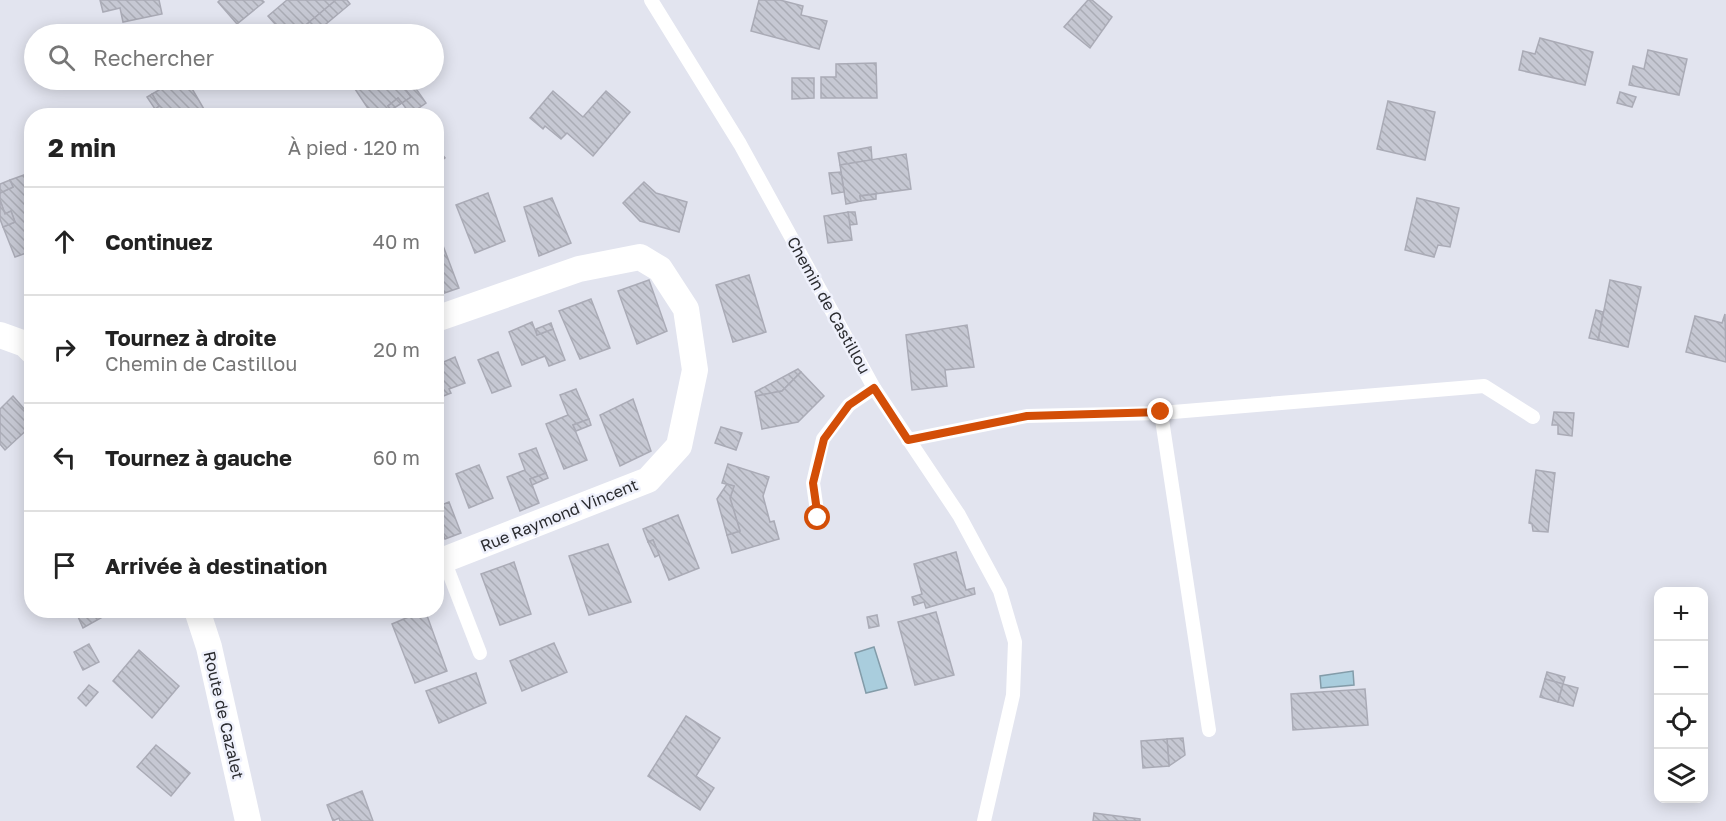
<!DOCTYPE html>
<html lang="fr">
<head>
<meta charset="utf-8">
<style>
	body { margin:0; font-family:"Golos Text",sans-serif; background:#f2f2f2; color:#222 }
	.controls { position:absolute; right:18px; bottom:18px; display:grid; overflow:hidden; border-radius:12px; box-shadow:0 3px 15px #0003 }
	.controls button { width:54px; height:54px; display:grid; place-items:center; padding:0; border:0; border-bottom:2px solid #e0e0e0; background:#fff; color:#222; font:30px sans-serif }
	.stop { position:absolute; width:18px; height:18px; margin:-14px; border:4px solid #d34e07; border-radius:50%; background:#fff }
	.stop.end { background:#d34e07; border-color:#fff; box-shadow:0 2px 6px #0008 }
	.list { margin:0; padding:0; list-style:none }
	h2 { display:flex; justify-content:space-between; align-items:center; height:78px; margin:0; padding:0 24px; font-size:26px }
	h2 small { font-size:20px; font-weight:400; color:#767676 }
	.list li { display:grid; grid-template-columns:39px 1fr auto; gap:18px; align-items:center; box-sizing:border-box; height:108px; padding:0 24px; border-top:2px solid #e0e0e0 }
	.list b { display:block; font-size:22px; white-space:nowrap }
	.list p { margin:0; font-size:20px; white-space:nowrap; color:#767676 }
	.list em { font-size:20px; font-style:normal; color:#767676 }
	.icon { flex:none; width:33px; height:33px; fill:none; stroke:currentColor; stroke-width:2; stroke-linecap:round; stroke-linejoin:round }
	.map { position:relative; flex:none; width:1726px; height:821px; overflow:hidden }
	.search { position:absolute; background:#fff; box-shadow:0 3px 15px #0003; left:24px; top:24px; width:420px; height:66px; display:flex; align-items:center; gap:15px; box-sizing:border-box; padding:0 21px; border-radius:33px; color:#767676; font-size:22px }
	.panel { position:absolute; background:#fff; box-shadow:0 3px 15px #0003; left:24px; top:108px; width:420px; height:510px; border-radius:24px }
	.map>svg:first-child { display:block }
	.water { fill:#a9cddd; stroke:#839ca9; stroke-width:1.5 }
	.building { fill:url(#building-back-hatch); stroke:#aaabb6; stroke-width:1.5 }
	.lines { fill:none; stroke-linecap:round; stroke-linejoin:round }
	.lane { stroke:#fff; stroke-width:14 }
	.street { stroke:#fff; stroke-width:26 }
	.route { stroke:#d34e07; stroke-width:8 }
	.labels { text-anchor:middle; stroke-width:5; stroke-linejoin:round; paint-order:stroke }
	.street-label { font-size:16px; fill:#2a2b2f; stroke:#eff1fc }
</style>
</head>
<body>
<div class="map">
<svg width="1726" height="821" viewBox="0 0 1726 821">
	<defs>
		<pattern id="building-back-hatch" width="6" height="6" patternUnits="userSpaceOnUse" patternTransform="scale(1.5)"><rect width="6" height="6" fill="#c6c8d3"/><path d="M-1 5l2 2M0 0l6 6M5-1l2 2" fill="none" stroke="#aaacb5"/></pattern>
	</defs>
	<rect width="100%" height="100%" fill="#e2e4ef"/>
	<g class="water">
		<path d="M874 647 887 688 866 693 855 653Z"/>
		<path d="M1353 671 1354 685 1321 688 1320 676Z"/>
	</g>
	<g class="building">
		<path d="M100 0H159L162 14 123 22 120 8 103 12Z"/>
		<path d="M220 0H262L264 2 237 24 218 2Z"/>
		<path d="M287 0H336L295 34H284L268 16Z"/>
		<path d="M336 0H347L350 4 314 34H295Z"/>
		<path d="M759 0H780L803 6 801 15 827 21 819 49 751 31Z"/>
		<path d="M1088 0H1092L1112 17 1090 48 1064 27Z"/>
		<path d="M1540 38 1593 52 1585 85 1519 70 1523 51 1535 54Z"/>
		<path d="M1648 50 1687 59 1679 95 1629 85 1633 66 1644 69Z"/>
		<path d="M876 63 877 98H821V77H836V64Z"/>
		<path d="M792 78H814V98L792 99Z"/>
		<path d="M176 80H187L208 116H158L155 109 159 106 152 94Z"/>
		<path d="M349 80H385L388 84 393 80H399L411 97 402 103 398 98 388 106 395 116H373Z"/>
		<path d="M399 80H410L426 103 410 114 402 103 411 97Z"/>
		<path d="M553 91 583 117 606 91 630 112 593 156 567 133 561 139 545 126 543 129 530 118Z"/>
		<path d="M1620 92 1636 97 1632 107 1617 103Z"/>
		<path d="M152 94 159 106 155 109 147 97Z"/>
		<path d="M398 98 402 103 391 110 388 106Z"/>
		<path d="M1388 101 1435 112 1425 160 1377 149Z"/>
		<path d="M436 147 445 158 436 165Z"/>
		<path d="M871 147 872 160 840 165 838 153Z"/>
		<path d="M906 154 911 189 860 196 861 201 846 204 840 165Z"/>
		<path d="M32 172V208L25 211 28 218 32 217V251L15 257 3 227 15 222 11 211 5 214 0 200V193L13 187 10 180Z"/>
		<path d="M841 172 844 192 832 194 829 173Z"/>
		<path d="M10 180 13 187 0 193V184Z"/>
		<path d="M644 182 656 193 687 202 679 232 640 221 623 203Z"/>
		<path d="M488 193 505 241 475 253 456 205Z"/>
		<path d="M876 194V199L861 201 860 196Z"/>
		<path d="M552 198 571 243 539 256 524 207Z"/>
		<path d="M1417 198 1459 208 1450 247 1438 245 1434 257 1405 250Z"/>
		<path d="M0 200 5 214 11 211 15 222 3 227 0 219Z"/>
		<path d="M32 208V217L28 218 25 211Z"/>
		<path d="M848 212H855L857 224 850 225Z"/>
		<path d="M848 212 852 240 828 243 824 216Z"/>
		<path d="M439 235 459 288 436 296V236Z"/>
		<path d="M749 275 766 332 733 342 716 285Z"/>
		<path d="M649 280 667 331 637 344 618 291Z"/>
		<path d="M1610 280 1641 287 1628 347 1598 340Z"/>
		<path d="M591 299 610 348 580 359 559 311Z"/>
		<path d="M1596 310 1603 312 1598 340 1589 338Z"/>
		<path d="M1725 314 1726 362 1686 352 1695 316 1722 323Z"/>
		<path d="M532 322 537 335 553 329 565 360 549 366 545 356 522 365 509 332Z"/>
		<path d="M551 323 553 329 537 335 536 329Z"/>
		<path d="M967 325 974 367 945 370 947 386 912 390 906 335Z"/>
		<path d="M498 352 511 386 492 393 478 360Z"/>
		<path d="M455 357 465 383 449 389 451 393 436 399V360L439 364Z"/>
		<path d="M798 369 801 372 782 391 756 396 755 392Z"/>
		<path d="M801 372 824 396 798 422 762 429 756 396 782 391Z"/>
		<path d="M576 389 589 419 573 425 587 460 564 469 546 424 568 415 560 395Z"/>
		<path d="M13 396 32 418V425L5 450 0 444V409Z"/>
		<path d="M633 399 651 451 620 466 600 415Z"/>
		<path d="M1554 412 1574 413 1572 436 1558 434V425H1552Z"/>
		<path d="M589 419 591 425 576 431 573 425Z"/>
		<path d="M721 427 742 433 736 450 715 443Z"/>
		<path d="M536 448 546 473 530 479 539 503 520 511 507 477 525 470 519 454Z"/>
		<path d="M728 464 769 477 763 496 770 522 774 521 779 539 732 553 727 535 740 531 730 498 734 486 722 483Z"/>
		<path d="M479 465 493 498 469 508 456 474Z"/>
		<path d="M1536 470 1555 473 1548 532 1533 531 1532 524 1529 523Z"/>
		<path d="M546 473 548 478 532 485 530 479Z"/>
		<path d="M727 484 734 486 730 498 740 531 727 535 717 499Z"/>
		<path d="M449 502 461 533 445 539 436 518V507Z"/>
		<path d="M678 515 699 568 669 580 653 540 648 542 643 529Z"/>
		<path d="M653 540 659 555 655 557 648 542Z"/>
		<path d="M608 544 631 602 589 615 569 556Z"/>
		<path d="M956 552 966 590 974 588 975 594 926 608 924 602 914 605 912 597 922 594 914 564Z"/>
		<path d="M514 562 531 614 500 625 481 574Z"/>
		<path d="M75 610H115L83 628Z"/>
		<path d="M425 610 447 671 415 683 392 624Z"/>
		<path d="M936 612 954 675 915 685 898 622Z"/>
		<path d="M877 615 879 626 869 628 867 617Z"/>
		<path d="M554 643 567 672 522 691 510 661Z"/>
		<path d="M89 644 99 662 83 670 74 652Z"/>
		<path d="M139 650 179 686 152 718 113 681Z"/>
		<path d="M1547 672 1565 677 1563 684 1545 679Z"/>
		<path d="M476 673 486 703 439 723 426 691Z"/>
		<path d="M1545 679 1563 684 1558 702 1540 697Z"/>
		<path d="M1563 684 1578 688 1573 706 1558 702Z"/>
		<path d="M89 685 98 692 86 706 78 698Z"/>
		<path d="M1365 689 1368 725 1293 730 1291 694Z"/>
		<path d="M686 716 720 738 696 776 714 788 700 810 648 776Z"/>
		<path d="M1183 738 1185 755 1169 766 1167 739Z"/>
		<path d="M1167 739 1169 766 1143 768 1141 741Z"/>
		<path d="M156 745 190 773 171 796 137 767Z"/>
		<path d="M362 791 373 821H340L339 818 333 821 327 805Z"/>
		<path d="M1094 813 1140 819V821H1093Z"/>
	</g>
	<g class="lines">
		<g class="lane">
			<path d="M651 0 740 144 874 388 959 515 1000 591 1015 642 1013 695 984 821"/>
			<path d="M1161 413 1209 730"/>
			<path d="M908 440 1027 416 1161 413 1484 386 1533 417"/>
			<path d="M818 518 813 483 823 439 849 405 874 388"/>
			<path d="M444 560 480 653"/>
		</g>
		<g class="street">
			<path d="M436 319 579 269 640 257 660 269 686 309 695 370 679 446 648 480 436 563"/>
			<path d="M0 335 25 344 32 351"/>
			<path d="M197 610 209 647 248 821"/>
		</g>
	</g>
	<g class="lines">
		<path class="route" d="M818 518 813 483 824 439 849 405 874 388 908 440 1027 416 1161 412"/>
	</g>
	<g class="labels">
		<g class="street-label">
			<text transform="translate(829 305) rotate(61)" y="6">Chemin de Castillou</text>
			<text transform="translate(559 515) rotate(-22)" y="6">Rue Raymond Vincent</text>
			<text transform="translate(224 715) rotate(77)" y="6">Route de Cazalet</text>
		</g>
	</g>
</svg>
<div class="controls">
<button>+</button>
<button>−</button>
<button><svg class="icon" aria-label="locate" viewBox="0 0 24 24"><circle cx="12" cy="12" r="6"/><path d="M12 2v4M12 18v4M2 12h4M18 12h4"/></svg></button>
<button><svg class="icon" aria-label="layers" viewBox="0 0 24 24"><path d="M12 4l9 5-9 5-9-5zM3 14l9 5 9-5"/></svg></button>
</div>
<div class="stop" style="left:818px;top:518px"></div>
<div class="stop end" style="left:1161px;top:412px"></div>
<div class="search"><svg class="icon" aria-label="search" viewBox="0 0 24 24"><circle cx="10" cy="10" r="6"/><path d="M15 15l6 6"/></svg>Rechercher</div>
<section class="panel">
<h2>2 min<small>À pied · 120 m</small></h2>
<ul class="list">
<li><svg class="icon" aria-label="ahead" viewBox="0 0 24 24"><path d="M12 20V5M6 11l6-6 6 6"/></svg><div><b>Continuez</b></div><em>40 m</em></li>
<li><svg class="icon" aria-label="right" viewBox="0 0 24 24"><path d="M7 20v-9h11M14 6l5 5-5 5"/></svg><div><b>Tournez à droite</b><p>Chemin de Castillou</p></div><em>20 m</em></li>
<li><svg class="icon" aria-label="left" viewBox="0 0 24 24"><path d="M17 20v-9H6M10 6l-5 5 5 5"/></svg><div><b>Tournez à gauche</b></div><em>60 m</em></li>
<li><svg class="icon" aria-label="arrive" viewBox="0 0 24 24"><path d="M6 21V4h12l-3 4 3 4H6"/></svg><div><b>Arrivée à destination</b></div></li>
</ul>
</section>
</div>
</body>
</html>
